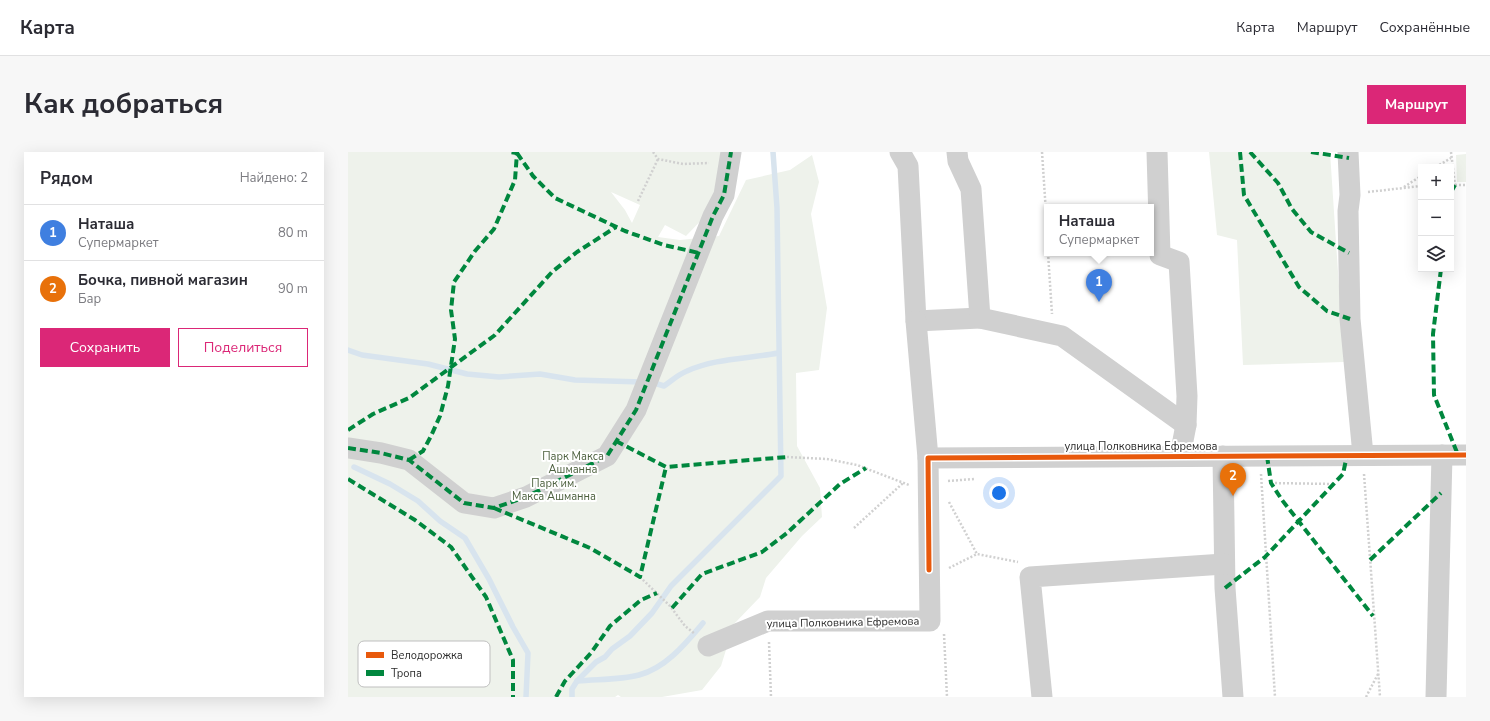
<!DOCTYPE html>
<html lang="ru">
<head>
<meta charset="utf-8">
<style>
	body { margin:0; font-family:"Nunito Sans",sans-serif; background:#f7f7f7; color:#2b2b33 }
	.controls { position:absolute; right:12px; top:12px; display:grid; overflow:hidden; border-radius:0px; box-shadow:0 4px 16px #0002 }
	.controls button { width:36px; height:36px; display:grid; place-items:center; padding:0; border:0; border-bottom:1px solid #e1e1e2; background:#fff; color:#2b2b33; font:20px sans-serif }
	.you { position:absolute; left:651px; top:341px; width:14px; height:14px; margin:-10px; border:3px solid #fff; border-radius:50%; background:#1a73e8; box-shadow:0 0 0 6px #1a73e833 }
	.badge { display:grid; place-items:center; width:26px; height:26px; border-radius:50%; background:#db2777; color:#fff; font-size:13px; font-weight:700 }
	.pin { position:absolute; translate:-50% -33px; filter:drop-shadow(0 1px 2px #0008) }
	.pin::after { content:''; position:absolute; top:21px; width:14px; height:12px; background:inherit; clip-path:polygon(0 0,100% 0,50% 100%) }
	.popup { position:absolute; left:696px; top:52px; width:110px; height:52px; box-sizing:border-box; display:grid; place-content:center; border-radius:0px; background:#fff; filter:drop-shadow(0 1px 3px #0005); font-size:13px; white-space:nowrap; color:#7c7c81 }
	.popup b { font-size:15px; color:#2b2b33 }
	.popup::after { content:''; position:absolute; left:50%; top:100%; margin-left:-8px; border:8px solid transparent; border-top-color:#fff }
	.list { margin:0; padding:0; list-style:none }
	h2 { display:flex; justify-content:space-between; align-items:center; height:52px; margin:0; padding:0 16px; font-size:17px }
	h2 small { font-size:13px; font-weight:400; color:#7c7c81 }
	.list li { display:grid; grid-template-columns:26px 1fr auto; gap:12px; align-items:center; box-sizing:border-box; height:56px; padding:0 16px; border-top:1px solid #e1e1e2 }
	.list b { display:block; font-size:15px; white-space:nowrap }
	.list p { margin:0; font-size:13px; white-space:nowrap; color:#7c7c81 }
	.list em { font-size:13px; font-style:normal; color:#7c7c81 }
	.actions { display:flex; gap:8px; padding:12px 16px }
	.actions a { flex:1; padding:9px 0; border:1px solid #db2777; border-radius:0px; text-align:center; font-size:14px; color:#db2777 }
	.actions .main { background:#db2777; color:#fff }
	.icon { flex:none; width:22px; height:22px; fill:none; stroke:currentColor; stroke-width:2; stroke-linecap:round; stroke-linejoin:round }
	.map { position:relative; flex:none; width:1118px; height:545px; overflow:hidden; border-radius:0px }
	header { display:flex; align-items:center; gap:24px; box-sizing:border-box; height:56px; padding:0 20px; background:#fff; border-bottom:1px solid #e1e1e2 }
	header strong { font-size:19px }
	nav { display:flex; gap:22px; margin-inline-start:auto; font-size:14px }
	.intro { display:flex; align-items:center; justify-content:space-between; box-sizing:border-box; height:96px; padding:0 24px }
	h1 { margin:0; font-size:28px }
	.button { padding:10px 18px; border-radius:0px; background:#db2777; color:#fff; font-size:14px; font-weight:700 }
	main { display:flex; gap:24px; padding:0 24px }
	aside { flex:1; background:#fff; border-radius:0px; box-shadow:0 4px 16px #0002 }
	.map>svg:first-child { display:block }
	.green { fill:#eef2eb; fill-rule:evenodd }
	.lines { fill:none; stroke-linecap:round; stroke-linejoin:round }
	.stream { stroke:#d8e4ee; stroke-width:5.5 }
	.path { stroke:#d0d0d0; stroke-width:2.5; stroke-dasharray:2 2; stroke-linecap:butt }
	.minor { stroke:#d0d0d0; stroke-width:21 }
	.quiet { stroke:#00873e; stroke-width:4; stroke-dasharray:8 4; stroke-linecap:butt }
	.cycleway-casing { stroke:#fff; stroke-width:8 }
	.cycleway { stroke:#e8590c; stroke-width:5 }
	.labels { text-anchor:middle; stroke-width:4; stroke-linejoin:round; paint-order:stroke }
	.street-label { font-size:11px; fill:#2b2b2b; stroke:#fff }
	.park-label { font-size:11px; fill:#4d613f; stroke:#fff }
	.key { fill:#fff; stroke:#bfbfbf; stroke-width:1 }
	.key-label { font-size:11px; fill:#2b2b2b }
</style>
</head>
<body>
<header>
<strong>Карта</strong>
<nav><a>Карта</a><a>Маршрут</a><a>Сохранённые</a></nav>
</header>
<div class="intro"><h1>Как добраться</h1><a class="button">Маршрут</a></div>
<main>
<aside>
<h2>Рядом<small>Найдено: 2</small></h2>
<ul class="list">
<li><span class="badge" style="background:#3f7fe0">1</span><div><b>Наташа</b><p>Супермаркет</p></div><em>80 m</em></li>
<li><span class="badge" style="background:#e8710a">2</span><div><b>Бочка, пивной магазин</b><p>Бар</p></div><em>90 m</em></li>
</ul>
<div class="actions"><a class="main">Сохранить</a><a>Поделиться</a></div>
</aside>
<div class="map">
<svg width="1118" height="545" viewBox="0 0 1118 545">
	<rect width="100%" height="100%" fill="#fff"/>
	<g class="green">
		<path d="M0 0H375L366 55 338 84 317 73 310 85 332 88 371 84 398 28 442 18 464 3 471 30 463 62 479 156 471 218 448 221 449 294 472 336 474 365 454 384 418 426 412 445 386 472 373 514 354 538 314 545H273L270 543 267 545H0ZM263 40 292 53 284 71 277 58Z"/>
		<path d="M861 0H982L996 210 895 213 889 88 869 83Z"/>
		<path d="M1118 2V30H1109L1108 3Z"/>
	</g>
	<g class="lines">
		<g class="stream">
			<path d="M0 198 14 203 80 212 119 222 151 225 192 222 227 228 294 230"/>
			<path d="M303 230 316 234C323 229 331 222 339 219 368 206 400 207 430 201"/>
			<path d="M6 315 42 332 70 349 92 369 117 386 141 427 165 475 180 501 178 545"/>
			<path d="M229 529C249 527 272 528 291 523 318 516 338 491 355 471"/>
			<path d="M224 545V537L229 529 248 510 257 505 264 497 282 484 304 461 323 434 433 324 429 56 425 0"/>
		</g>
		<g class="path">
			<path d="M305 0 310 7 335 12 361 11"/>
			<path d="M694 0 699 76"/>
			<path d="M1103 0 1107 33"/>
			<path d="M1088 15 1103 6"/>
			<path d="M1103 33H1118"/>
			<path d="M1056 35 1073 24"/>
			<path d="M1020 40 1073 34"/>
			<path d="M290 49 310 7"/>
			<path d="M700 101 704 162"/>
			<path d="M439 305 479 307 509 313 561 333"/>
			<path d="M913 322 927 545"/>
			<path d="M1016 322 1032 545"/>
			<path d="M600 329 626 327"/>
			<path d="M923 331 985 332"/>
			<path d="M601 350 629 402"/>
			<path d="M506 376 555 331"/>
			<path d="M601 416 629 402 670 410"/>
			<path d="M292 425 322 454 337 474 347 482"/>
			<path d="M596 482 599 545"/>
			<path d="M421 490 423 545"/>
			<path d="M1018 545 1030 522"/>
		</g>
		<g class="minor">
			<path d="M552 0 560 14 568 169 632 166"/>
			<path d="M609 0 610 9 623 37 632 166 714 184 838 273"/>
			<path d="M809 0 812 103 831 110 839 244 838 273 832 304"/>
			<path d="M1000 0 1002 43 1000 59 1002 167 1015 303"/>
			<path d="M568 169 580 306"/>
			<path d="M0 296 33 301 61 308 116 351 146 356 178 345 259 304 288 258 365 64 376 43 383 0"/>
			<path d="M875 304 877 436 885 545"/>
			<path d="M360 494 420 469H582L580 306 1118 303"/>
			<path d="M694 545 682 425 876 412"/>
			<path d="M1088 545 1094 303"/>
		</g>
		<g class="quiet">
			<path d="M892 0 896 43 951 135 979 159 1002 167"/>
			<path d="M902 0 930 31 944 57 963 80 1001 101"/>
			<path d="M963 0 1001 6"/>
			<path d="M169 1 185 24 207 46 277 79 316 93 351 101"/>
			<path d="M1103 40 1107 33"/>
			<path d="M1093 117 1085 182 1086 243 1110 303"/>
			<path d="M0 278 25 262 61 246 147 183 204 120 229 100 268 75"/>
			<path d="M268 289 318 315 439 305"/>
			<path d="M0 296 33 301 61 308 116 351 146 356 178 345 259 304 288 258 365 64 376 43 383 0"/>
			<path d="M919 304 923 331 934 348 1025 464"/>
			<path d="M61 308 75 299 83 284 92 264 100 234 107 187 103 158 106 130 127 99 146 77 167 28 169 1 161 0"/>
			<path d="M0 327 67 368 103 395 138 445 165 508V545"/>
			<path d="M146 356 242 396 292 425 318 315"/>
			<path d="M1022 408 1093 341"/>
			<path d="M877 436 917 405 995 322 999 303"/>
			<path d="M324 456 354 422 414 400 439 381 492 332 518 316"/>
			<path d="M208 545 217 529 243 501 262 474 293 448 309 441"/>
		</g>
		<defs>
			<path id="cycleway" d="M581 418 580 306 1118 303"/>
		</defs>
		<use href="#cycleway" class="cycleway-casing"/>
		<use href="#cycleway" class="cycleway"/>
	</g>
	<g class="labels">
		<g class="street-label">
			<text x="793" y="298">улица Полковника Ефремова</text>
			<text transform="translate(495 470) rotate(-1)" y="4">улица Полковника Ефремова</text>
		</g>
		<g class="park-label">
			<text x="225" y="308">Парк Макса<tspan x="225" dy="13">Ашманна</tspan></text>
			<text x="206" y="335">Парк им.<tspan x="206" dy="13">Макса Ашманна</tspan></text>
		</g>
	</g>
	<rect x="10" y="489" width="132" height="46" rx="6" class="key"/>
	<rect x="18" y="500" width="18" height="6" fill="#e8590c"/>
	<rect x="18" y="518" width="18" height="6" fill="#00873e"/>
	<g class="key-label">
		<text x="43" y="507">Велодорожка</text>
		<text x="43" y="525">Тропа</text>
	</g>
</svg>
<div class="controls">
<button>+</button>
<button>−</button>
<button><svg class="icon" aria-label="layers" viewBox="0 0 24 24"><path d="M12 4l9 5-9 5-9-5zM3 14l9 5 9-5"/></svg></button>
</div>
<div class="you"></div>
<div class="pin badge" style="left:751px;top:150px;background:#3f7fe0">1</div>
<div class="popup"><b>Наташа</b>Супермаркет</div>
<div class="pin badge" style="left:885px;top:344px;background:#e8710a">2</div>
</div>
</main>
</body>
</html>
